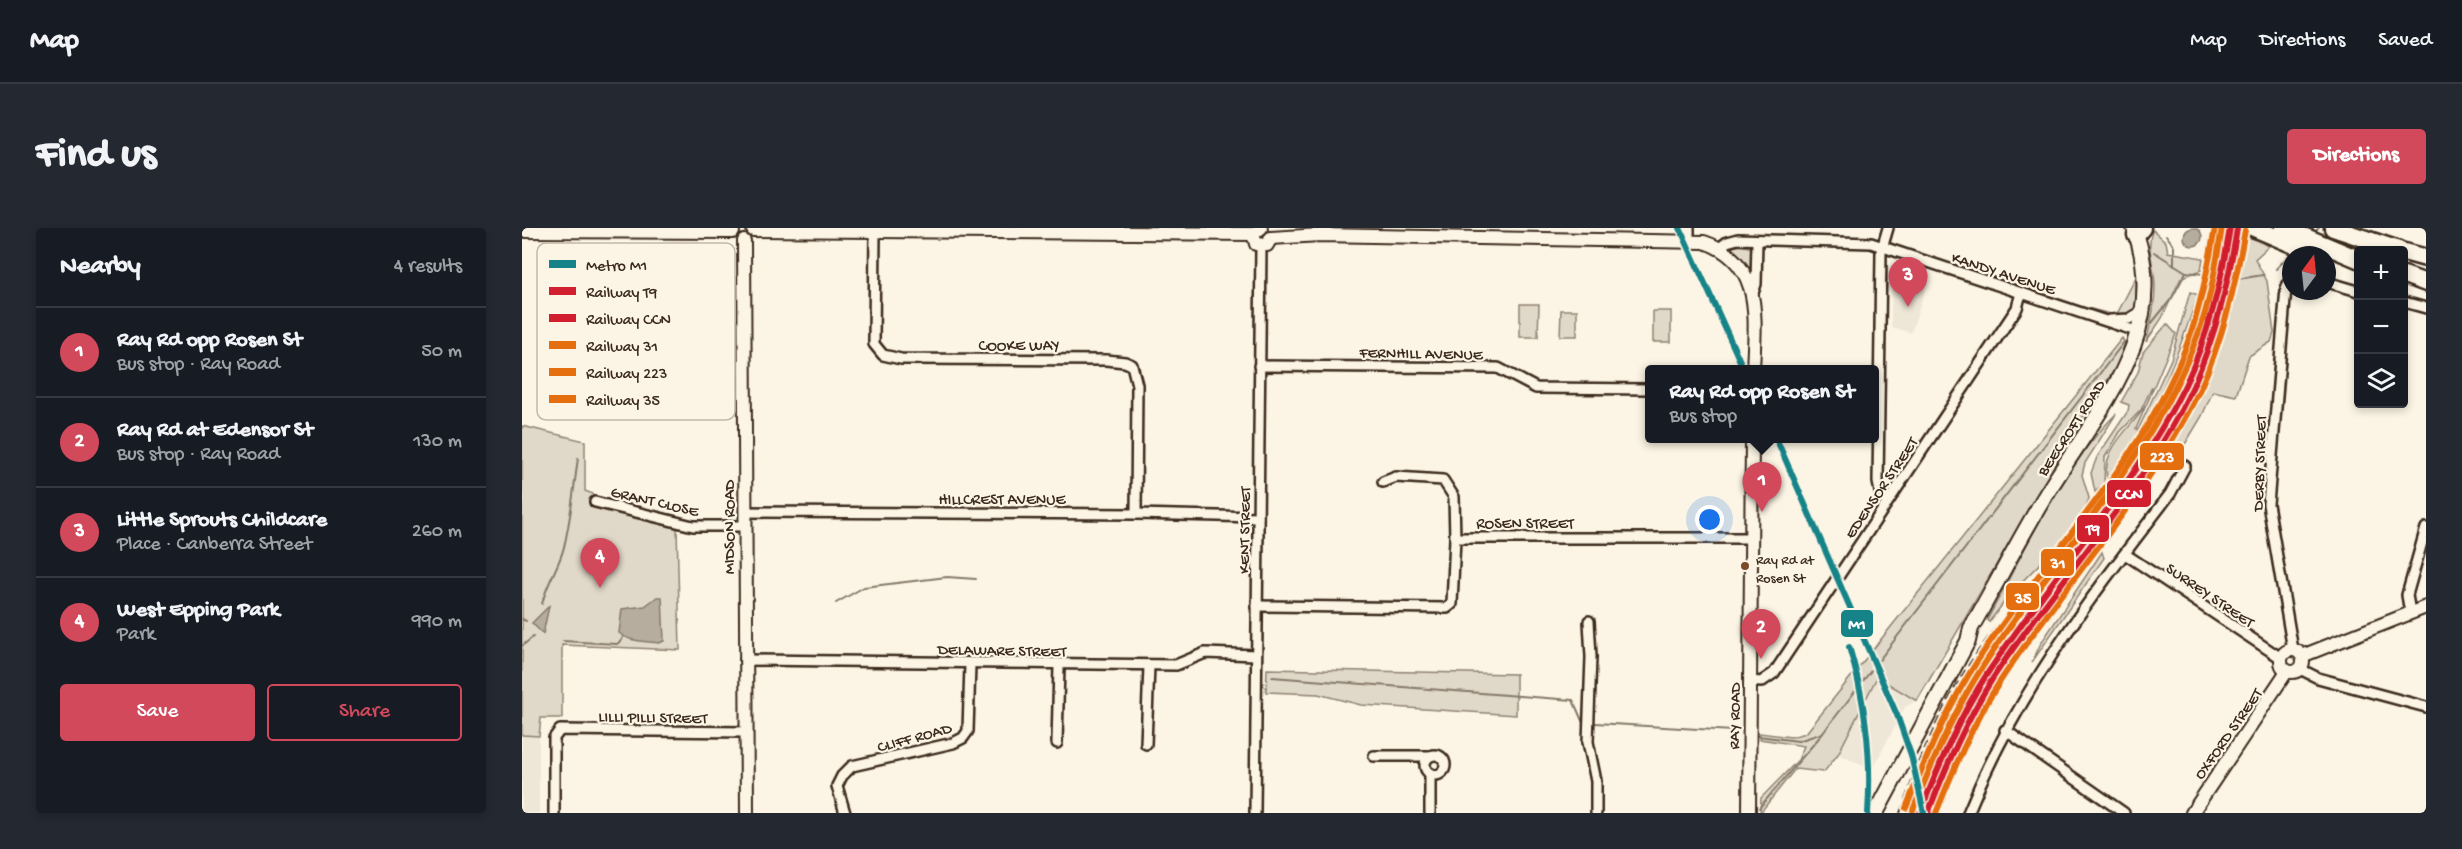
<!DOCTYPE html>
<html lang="en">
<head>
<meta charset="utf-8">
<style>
	body { margin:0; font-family:"Gochi Hand",sans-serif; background:#242831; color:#f1f3f6 }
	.controls { position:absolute; right:18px; top:18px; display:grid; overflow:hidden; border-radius:6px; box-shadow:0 3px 9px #0003 }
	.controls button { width:54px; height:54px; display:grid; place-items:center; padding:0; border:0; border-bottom:2px solid #363941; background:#171b24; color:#f1f3f6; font:30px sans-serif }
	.compass { position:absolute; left:1760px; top:18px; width:54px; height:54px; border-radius:50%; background:#171b24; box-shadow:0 3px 9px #0003; rotate:15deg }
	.you { position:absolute; left:1188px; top:292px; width:21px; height:21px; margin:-15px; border:4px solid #fff; border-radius:50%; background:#1a73e8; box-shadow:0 0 0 9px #1a73e833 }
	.badge { display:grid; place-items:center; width:39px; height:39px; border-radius:50%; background:#d1495b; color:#fff; font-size:20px; font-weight:700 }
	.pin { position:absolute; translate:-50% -50px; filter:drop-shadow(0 2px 3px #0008) }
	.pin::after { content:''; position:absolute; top:32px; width:21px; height:18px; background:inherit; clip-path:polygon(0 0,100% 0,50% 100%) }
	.popup { position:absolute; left:1123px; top:137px; width:234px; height:78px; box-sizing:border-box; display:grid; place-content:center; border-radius:6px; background:#171b24; filter:drop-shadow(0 2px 4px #0005); font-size:20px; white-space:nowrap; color:#9ea1a6 }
	.popup b { font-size:22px; color:#f1f3f6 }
	.popup::after { content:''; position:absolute; left:50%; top:100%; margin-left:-12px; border:12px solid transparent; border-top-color:#171b24 }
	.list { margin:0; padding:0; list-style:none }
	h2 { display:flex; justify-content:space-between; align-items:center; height:78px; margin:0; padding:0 24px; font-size:26px }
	h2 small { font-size:20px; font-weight:400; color:#9ea1a6 }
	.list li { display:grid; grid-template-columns:39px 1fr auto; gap:18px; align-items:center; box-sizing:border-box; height:90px; padding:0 24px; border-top:2px solid #363941 }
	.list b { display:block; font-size:22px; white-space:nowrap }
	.list p { margin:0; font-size:20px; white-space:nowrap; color:#9ea1a6 }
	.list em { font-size:20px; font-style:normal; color:#9ea1a6 }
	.actions { display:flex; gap:12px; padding:18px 24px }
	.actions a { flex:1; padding:14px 0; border:2px solid #d1495b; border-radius:6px; text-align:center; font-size:21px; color:#d1495b }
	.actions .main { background:#d1495b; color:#fff }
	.icon { flex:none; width:33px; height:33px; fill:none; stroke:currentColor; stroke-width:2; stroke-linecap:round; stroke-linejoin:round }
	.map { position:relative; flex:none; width:1904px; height:585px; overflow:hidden; border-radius:6px }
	header { display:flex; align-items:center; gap:36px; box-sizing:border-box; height:84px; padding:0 30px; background:#171b24; border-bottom:2px solid #363941 }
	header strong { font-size:28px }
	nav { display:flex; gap:33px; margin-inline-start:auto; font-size:21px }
	.intro { display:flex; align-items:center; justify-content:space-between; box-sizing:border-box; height:144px; padding:0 36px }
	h1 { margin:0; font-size:42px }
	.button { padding:15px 27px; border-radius:6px; background:#d1495b; color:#fff; font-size:21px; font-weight:700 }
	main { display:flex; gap:36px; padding:0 36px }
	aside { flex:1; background:#171b24; border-radius:6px; box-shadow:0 3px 9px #0003 }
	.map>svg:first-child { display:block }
	.built { fill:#eee6d6 }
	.green { fill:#e0d8c8; stroke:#8e8173; stroke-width:1.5 }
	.water { fill:#b7ad9e; stroke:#85796b; stroke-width:1.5 }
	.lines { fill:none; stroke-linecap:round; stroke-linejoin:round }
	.stream { stroke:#85796b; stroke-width:2 }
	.street-casing { stroke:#3b2a1e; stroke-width:14 }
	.secondary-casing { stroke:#3b2a1e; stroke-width:16 }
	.primary-casing { stroke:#3b2a1e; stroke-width:18 }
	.highway-casing { stroke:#3b2a1e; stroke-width:21 }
	.street { stroke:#fcf5e5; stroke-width:9 }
	.secondary { stroke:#fcf5e5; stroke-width:12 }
	.primary { stroke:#fcf5e5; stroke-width:14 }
	.highway { stroke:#fcf5e5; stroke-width:16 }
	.rail { stroke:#3b2a1e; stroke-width:2; stroke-dasharray:9 4.5; stroke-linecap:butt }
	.rail-1-casing { stroke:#fcf5e5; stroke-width:10 }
	.rail-2-casing { stroke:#fcf5e5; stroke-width:10 }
	.rail-3-casing { stroke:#fcf5e5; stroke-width:10 }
	.rail-4-casing { stroke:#fcf5e5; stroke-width:10 }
	.rail-5-casing { stroke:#fcf5e5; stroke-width:10 }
	.rail-1 { stroke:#d11f2f; stroke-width:6 }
	.rail-2 { stroke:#d11f2f; stroke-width:6 }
	.rail-3 { stroke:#e56e0f; stroke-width:6 }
	.rail-4 { stroke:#e56e0f; stroke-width:6 }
	.rail-5 { stroke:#e56e0f; stroke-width:6 }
	.metro-1-casing { stroke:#fcf5e5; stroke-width:10 }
	.metro-1 { stroke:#168388; stroke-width:6 }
	.bus-dot { fill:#7a4b2a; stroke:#fcf5e5; stroke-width:2 }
	.labels { text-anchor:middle; stroke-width:4.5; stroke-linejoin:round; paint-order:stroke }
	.bus-label { font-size:14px; fill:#3b2a1e; stroke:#fcf5e5; text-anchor:start }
	.street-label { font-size:16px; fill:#3b2a1e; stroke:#fcf5e5 }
	.key { fill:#fcf5e5; stroke:#c2b8a9; stroke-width:1.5 }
	.key-label { font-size:16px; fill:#3b2a1e }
	.line-badge { stroke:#fcf5e5; stroke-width:2 }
	.badge-label { font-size:16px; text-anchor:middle; font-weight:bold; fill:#fff }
</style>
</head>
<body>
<header>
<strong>Map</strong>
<nav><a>Map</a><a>Directions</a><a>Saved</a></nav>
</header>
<div class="intro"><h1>Find us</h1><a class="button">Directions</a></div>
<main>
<aside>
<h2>Nearby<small>4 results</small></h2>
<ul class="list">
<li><span class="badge">1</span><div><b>Ray Rd opp Rosen St</b><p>Bus stop · Ray Road</p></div><em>50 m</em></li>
<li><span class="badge">2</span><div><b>Ray Rd at Edensor St</b><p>Bus stop · Ray Road</p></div><em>130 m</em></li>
<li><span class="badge">3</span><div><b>Little Sprouts Childcare</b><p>Place · Canberra Street</p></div><em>260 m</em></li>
<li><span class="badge">4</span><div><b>West Epping Park</b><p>Park</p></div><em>990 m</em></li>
</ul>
<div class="actions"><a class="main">Save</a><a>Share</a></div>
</aside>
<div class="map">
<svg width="1904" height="585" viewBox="0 0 1904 585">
	<rect width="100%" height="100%" fill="#fcf5e5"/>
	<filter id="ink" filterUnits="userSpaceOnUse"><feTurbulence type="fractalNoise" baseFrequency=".0167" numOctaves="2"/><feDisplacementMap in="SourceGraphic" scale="12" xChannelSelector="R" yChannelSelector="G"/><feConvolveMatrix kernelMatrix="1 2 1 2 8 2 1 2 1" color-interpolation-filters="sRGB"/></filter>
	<g filter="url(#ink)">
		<g class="built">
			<path d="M1374 35 1408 47 1389 105 1369 99 1370 39Z"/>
			<path d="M1355 449 1395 473 1383 479 1350 542 1316 526Z"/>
			<path d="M0 507 17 508V585H0Z"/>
		</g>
		<g class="green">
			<path d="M1631 2 1644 14 1646 24 1681 30 1679 42 1659 50 1640 90 1624 114C1629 96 1633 77 1633 58 1633 40 1623 17 1631 2Z"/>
			<path d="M1724 8 1747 18 1733 31 1745 53 1752 105 1749 114 1727 128 1714 168 1691 163 1680 188 1653 233 1641 227C1680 156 1704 91 1717 11Z"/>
			<path d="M1218 17 1231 20 1230 45 1220 31 1207 20Z"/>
			<path d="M1614 49V76L1610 87 1595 89 1565 80 1589 86 1596 84Z"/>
			<path d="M1668 64 1676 67C1652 139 1628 196 1587 260 1571 213 1628 193 1630 159L1619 182 1598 204 1583 229 1582 256 1573 264 1569 245 1575 229 1606 183 1607 177 1599 174 1616 144 1621 124 1645 96 1654 106 1614 201 1616 202 1649 131Z"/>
			<path d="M998 76H1017L1016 109H998Z"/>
			<path d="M1039 82H1055V108H1038Z"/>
			<rect x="1131" y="83" width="18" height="31"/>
			<path d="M1600 110 1603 115 1594 139 1555 198 1395 473 1355 449 1316 526 1302 544 1273 541 1238 585 1239 570 1276 532 1282 518 1238 511V505L1269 509 1284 505Z"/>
			<path d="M1594 186 1563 235 1560 247 1567 270 1560 292 1490 364 1467 394 1465 392C1501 326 1540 239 1594 186Z"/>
			<path d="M0 198 63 213V263L71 266 72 279 155 299 158 422 40 417V490H19L17 508 0 507Z"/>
			<path d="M1580 324 1582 330 1510 434 1519 415Z"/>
			<path d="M745 441 994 446V487L839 477 796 466 744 464Z"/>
		</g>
		<g class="water">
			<circle cx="1671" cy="9" r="9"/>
			<path d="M135 369H140L142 413 137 415C122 413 108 414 97 405L100 381 123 378Z"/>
			<path d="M27 378 21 406 10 395Z"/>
		</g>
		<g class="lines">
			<g class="stream">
				<path d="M1791 5 1797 0"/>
				<path d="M1644 7 1652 18V37"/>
				<path d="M1632 24 1664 44 1691 47"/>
				<path d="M1754 41 1771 23"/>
				<path d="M1710 52 1741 47"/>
				<path d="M1629 96 1650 70 1664 44"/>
				<path d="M314 375 342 359 425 349 454 351"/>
				<path d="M20 376C25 354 37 339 42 319 49 290 52 259 56 230"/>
				<path d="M0 391 4 393"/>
				<path d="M41 413 95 416 100 412 101 408"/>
				<path d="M0 418 11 409"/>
				<path d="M750 449 1051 472 1061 495"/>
				<path d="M1073 495 1211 503"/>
				<path d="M1236 508 1276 513 1301 505"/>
				<path d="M1237 580 1301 505 1602 114"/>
			</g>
			<defs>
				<g id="street">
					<path d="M1366 0 1359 24 1356 254 1358 264 1367 272"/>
					<path d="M353 3 352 116 361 127 379 131 584 132 603 134 610 137 615 157 614 286"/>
					<path d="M1167 12V0"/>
					<path d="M1196 21 1205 14 1216 11 1349 15 1617 104"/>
					<path d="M1769 50 1764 60 1746 276 1771 422"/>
					<path d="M1805 54 1836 63"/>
					<path d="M1231 65 1234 56 1235 13"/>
					<path d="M1882 74 1904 80"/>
					<path d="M1588 92 1607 91 1620 83"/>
					<path d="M737 138 976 140 1014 160 1128 161"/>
					<path d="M861 254 874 249 921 252 932 269 933 310"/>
					<path d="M73 274 171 298H223"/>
					<path d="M223 284 614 286 736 289"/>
					<path d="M1603 326 1759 430"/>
					<path d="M735 378 925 380 930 376 933 310H1229"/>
					<path d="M1888 385 1885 367 1904 300"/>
					<path d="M1067 393 1069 429 1066 514 1074 553V585"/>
					<path d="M223 432 654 437 683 425 734 427"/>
					<path d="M1778 441 1796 450 1904 479"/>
					<path d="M1228 453 1239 454 1252 445 1495 80 1499 65"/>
					<path d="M1483 502 1602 585"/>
					<path d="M535 515 537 438"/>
					<path d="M624 516 627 438"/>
					<circle cx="913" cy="537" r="10"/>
					<path d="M852 528H908"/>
					<path d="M32 585V510L38 502 224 504"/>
					<path d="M323 585 315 558 320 548 330 538 431 515 441 510 446 503 448 436"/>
					<path d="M733 585 739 18"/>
					<path d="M908 585V545"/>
					<path d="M1446 585C1495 463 1569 369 1648 266L1663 238"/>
				</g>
				<g id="secondary">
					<path d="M739 0 731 6 734 16 745 17 749 10"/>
					<path d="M231 2 731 6"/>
					<path d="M0 3 211 4"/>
					<path d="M749 10 798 7 1182 14C1242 34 1233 91 1231 142"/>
					<path d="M222 13 225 585"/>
					<circle cx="1770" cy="433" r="11"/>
					<path d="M1780 428 1904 379"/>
					<path d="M1227 585 1230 210"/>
					<path d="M1670 585 1765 443"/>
				</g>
				<path id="primary" d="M1354 585 1446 413 1449 400C1475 355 1498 309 1525 265 1575 183 1651 103 1612 0"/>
				<g id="highway">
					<path d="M1732 0 1796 27"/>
					<path d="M1762 0 1836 31"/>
					<path d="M1811 0 1877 22"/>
					<path d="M1614 7 1620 0"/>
					<path d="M1882 24 1904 30"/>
					<path d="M1882 47 1904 55"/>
				</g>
			</defs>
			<use href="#street" class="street-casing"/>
			<use href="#secondary" class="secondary-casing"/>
			<use href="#primary" class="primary-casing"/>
			<use href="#highway" class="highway-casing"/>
			<use href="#street" class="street"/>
			<use href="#secondary" class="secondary"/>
			<use href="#primary" class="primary"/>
			<use href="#highway" class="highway"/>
			<g class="rail">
				<path d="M1378 585C1399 527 1423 469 1459 419 1506 353 1569 302 1613 234 1657 165 1680 80 1694 0"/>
				<path d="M1406 585C1435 508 1475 439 1519 370"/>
			</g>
			<defs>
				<path id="rail-1" d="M1398 585C1417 537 1437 489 1465 446 1529 348 1611 262 1663 157 1687 107 1699 54 1708 0"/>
				<path id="rail-2" d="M1406 585C1424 539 1444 492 1471 450 1535 352 1621 265 1671 158 1694 107 1706 56 1715 1"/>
				<path id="rail-3" d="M1391 582C1409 537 1428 492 1453 451 1524 335 1629 237 1676 106 1689 71 1694 36 1700 0"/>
				<path id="rail-4" d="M1414 585C1432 540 1451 495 1477 455 1541 356 1625 270 1677 163 1701 112 1713 58 1723 2"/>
				<path id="rail-5" d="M1384 580C1402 535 1421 489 1446 448 1517 331 1626 234 1670 102 1681 68 1687 35 1693 0"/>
			</defs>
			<use href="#rail-1" class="rail-1-casing"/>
			<use href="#rail-2" class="rail-2-casing"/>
			<use href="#rail-3" class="rail-3-casing"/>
			<use href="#rail-4" class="rail-4-casing"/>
			<use href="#rail-5" class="rail-5-casing"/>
			<use href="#rail-1" class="rail-1"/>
			<use href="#rail-2" class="rail-2"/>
			<use href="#rail-3" class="rail-3"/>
			<use href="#rail-4" class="rail-4"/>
			<use href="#rail-5" class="rail-5"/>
			<defs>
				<g id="metro-1">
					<path d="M1158 0 1222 142"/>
					<path d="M1254 210 1375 487 1389 527 1402 585"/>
					<path d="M1327 419C1344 474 1350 528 1346 585"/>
				</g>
			</defs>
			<use href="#metro-1" class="metro-1-casing"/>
			<use href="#metro-1" class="metro-1"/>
		</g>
	</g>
	<circle class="bus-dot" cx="1223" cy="338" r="5"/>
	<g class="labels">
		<g class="bus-label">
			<text x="1234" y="336">Ray Rd at<tspan x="1234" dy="18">Rosen St</tspan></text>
		</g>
		<g class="street-label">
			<text transform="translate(1482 44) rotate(18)" y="6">KANDY AVENUE</text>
			<text x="497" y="122">COOKE WAY</text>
			<text transform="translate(899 124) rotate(1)" y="6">FERNHILL AVENUE</text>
			<text transform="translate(1548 199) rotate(-57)" y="6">BEECROFT ROAD</text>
			<text transform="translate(1736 235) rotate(-88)" y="6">DERBY STREET</text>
			<text transform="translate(1358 259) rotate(-56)" y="6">EDENSOR STREET</text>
			<text x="480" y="276">HILLCREST AVENUE</text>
			<text transform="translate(133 272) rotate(13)" y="6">GRANT CLOSE</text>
			<text x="1003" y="300">ROSEN STREET</text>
			<text transform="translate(206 299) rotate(-90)" y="6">MIDSON ROAD</text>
			<text transform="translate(721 302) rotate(-89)" y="6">KENT STREET</text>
			<text transform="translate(1689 366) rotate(34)" y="6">SURREY STREET</text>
			<text transform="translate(480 421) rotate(1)" y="6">DELAWARE STREET</text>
			<text transform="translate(131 488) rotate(1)" y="6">LILLI PILLI STREET</text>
			<text transform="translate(1211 488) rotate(-89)" y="6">RAY ROAD</text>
			<text transform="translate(1705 505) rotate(-55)" y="6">OXFORD STREET</text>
			<text transform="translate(392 508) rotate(-15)" y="6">CLIFF ROAD</text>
		</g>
	</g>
	<rect x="15" y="15" width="198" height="177" rx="9" class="key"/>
	<rect x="27" y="32" width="27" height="8" fill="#168388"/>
	<rect x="27" y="59" width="27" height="8" fill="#d11f2f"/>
	<rect x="27" y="86" width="27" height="8" fill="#d11f2f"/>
	<rect x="27" y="113" width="27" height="8" fill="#e56e0f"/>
	<rect x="27" y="140" width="27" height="8" fill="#e56e0f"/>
	<rect x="27" y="167" width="27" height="8" fill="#e56e0f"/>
	<g class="key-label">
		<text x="64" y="42">Metro M1</text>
		<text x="64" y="69">Railway T9</text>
		<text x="64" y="96">Railway CCN</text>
		<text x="64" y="123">Railway 31</text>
		<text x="64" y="150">Railway 223</text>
		<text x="64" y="177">Railway 35</text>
	</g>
	<g class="line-badge">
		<rect x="1617" y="214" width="46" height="29" rx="6" fill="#e56e0f"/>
		<rect x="1584" y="251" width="46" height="29" rx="6" fill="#d11f2f"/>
		<rect x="1554" y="286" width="34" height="29" rx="6" fill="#d11f2f"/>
		<rect x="1518" y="320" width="35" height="29" rx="6" fill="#e56e0f"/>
		<rect x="1483" y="354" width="35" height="29" rx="6" fill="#e56e0f"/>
		<rect x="1318" y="381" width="34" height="29" rx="6" fill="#168388"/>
	</g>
	<g class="badge-label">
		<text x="1640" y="234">223</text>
		<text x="1607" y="271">CCN</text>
		<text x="1571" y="306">T9</text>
		<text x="1536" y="340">31</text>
		<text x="1501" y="375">35</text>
		<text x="1335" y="401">M1</text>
	</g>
</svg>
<div class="controls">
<button>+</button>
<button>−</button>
<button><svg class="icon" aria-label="layers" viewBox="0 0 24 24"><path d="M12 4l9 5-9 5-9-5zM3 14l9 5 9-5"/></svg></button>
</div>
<svg class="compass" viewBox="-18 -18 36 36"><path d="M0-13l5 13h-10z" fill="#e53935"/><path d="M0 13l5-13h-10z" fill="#9ea1a6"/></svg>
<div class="you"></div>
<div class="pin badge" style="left:1240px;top:284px">1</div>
<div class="popup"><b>Ray Rd opp Rosen St</b>Bus stop</div>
<div class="pin badge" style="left:1239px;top:431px">2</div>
<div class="pin badge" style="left:1386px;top:79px">3</div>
<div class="pin badge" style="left:78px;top:360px">4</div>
</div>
</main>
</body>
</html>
